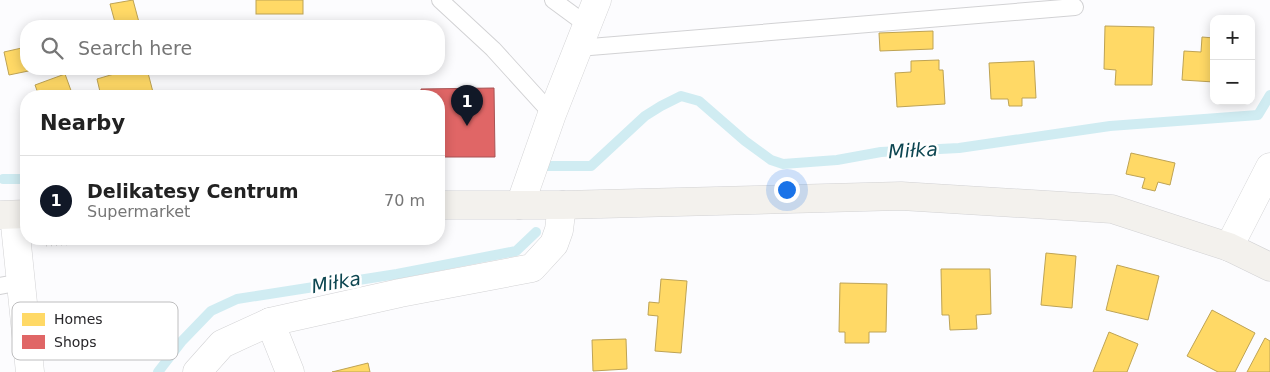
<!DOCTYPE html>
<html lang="en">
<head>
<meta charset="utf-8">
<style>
	body { margin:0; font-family:"DejaVu Sans",sans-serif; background:#f6f6f6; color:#222 }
	.controls { position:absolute; right:15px; top:15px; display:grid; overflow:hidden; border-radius:10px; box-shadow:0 2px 12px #0003 }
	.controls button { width:45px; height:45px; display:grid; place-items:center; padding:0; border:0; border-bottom:1px solid #e0e0e0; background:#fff; color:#222; font:25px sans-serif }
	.you { position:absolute; left:786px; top:189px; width:18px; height:18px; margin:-12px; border:4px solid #fff; border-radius:50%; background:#1a73e8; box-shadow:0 0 0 8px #1a73e833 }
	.badge { display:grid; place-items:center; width:32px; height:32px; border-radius:50%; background:#111827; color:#fff; font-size:16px; font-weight:700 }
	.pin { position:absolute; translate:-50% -41px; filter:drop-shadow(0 1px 2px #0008) }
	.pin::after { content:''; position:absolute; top:26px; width:18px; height:15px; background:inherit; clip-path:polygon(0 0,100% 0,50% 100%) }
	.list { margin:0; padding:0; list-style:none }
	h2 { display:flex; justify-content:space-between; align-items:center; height:65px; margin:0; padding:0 20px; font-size:21px }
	h2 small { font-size:16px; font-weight:400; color:#767676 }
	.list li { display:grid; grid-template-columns:32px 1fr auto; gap:15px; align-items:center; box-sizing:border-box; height:90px; padding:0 20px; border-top:1px solid #e0e0e0 }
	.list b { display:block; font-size:19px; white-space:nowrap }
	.list p { margin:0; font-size:16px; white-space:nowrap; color:#767676 }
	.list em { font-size:16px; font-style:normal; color:#767676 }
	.icon { flex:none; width:28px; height:28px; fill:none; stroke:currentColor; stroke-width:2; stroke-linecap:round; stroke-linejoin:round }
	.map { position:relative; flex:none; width:1270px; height:372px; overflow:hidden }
	.search { position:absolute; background:#fff; box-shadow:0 2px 12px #0003; left:20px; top:20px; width:425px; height:55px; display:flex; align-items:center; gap:12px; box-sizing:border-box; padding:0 18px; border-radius:20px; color:#767676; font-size:19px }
	.panel { position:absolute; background:#fff; box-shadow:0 2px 12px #0003; left:20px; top:90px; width:425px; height:155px; border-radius:20px }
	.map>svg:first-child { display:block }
	.homes { fill:#ffd966; stroke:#bea354 }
	.shops { fill:#e06666; stroke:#a85354 }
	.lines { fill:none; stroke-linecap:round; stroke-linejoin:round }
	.stream { stroke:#d0ecf2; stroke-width:10 }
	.lane-casing { stroke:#d2d2d4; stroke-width:18 }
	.street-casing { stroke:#d2d2d4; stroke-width:29 }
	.secondary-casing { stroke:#d2d2d4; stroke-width:29 }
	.path { stroke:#ddddde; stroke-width:3; stroke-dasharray:1 4; stroke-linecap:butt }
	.lane { stroke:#fff; stroke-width:16 }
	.street { stroke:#fff; stroke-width:28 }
	.secondary { stroke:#f3f1ed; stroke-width:28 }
	.labels { text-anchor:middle; stroke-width:5; stroke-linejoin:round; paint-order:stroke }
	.water-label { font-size:19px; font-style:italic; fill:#0d4651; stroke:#fff }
	.key { fill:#fff; stroke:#bebebf; stroke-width:1 }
	.key-label { font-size:14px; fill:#272629 }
</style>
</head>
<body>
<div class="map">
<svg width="1270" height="372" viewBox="0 0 1270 372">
	<rect width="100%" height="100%" fill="#fcfcfe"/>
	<g class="homes">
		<path d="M133 0 140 26H116L110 4Z"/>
		<rect x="256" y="0" width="47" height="14"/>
		<path d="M1105 26 1154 27 1152 85H1115L1116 70 1104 69Z"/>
		<path d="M933 31V49L880 51 879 33Z"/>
		<path d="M1202 37 1214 38V82L1182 80 1184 51 1201 52Z"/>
		<path d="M26 47V69H38L9 75 4 52Z"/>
		<path d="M939 60V70H943L945 104 897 107 895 73 911 72V61Z"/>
		<path d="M1034 61 1036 98H1022V106H1009L1008 99H991L989 63Z"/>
		<path d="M113 69H147L154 96H101L97 79 114 74Z"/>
		<path d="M65 74 73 96H39L35 85Z"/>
		<path d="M1131 153 1175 163 1170 185 1158 182 1155 191 1142 188 1145 178 1126 174Z"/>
		<path d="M1046 253 1076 256 1072 308 1041 305Z"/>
		<path d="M1117 265 1159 276 1148 320 1106 310Z"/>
		<path d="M941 269H990L991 314 976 315 977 329 950 330 949 315H942Z"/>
		<path d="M661 279 687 281 681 353 655 351 658 316 648 315 649 302 659 303Z"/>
		<path d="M840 283 887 284 886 332H869V343H845V332H839Z"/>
		<path d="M1212 310 1255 333 1235 372H1218L1187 356Z"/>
		<path d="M1109 332 1138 344 1127 372H1093Z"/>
		<path d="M1265 338 1270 341V372H1247Z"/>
		<path d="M626 339 627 369 593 371 592 340Z"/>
		<path d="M368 363 370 372H332Z"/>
	</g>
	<path class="shops" d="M494 88 495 157H439V96H421V89Z"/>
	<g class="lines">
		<g class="stream">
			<path d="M548 166H591L645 116 661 106 681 96 699 101 745 141 771 160 783 164 837 160 881 152 959 148 1110 126 1258 115 1270 95"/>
			<path d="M3 179H26"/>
			<path d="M158 372 182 341 211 311 237 299 397 274 516 251 536 232"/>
		</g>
		<defs>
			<g id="lane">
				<path d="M440 0 493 49 552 114"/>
				<path d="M553 0 587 25"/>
				<path d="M578 48 1075 7"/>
				<path d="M0 286 21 282"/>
			</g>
			<g id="street">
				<path d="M520 205 552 114 597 0"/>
				<path d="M14 215 30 372"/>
				<path d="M1229 247 1270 167"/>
				<path d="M270 322 290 372"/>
				<path d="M197 372 222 344 270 322 400 293 532 268 554 244 559 230 562 205"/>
			</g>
			<g id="secondary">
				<path d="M439 205H562L901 196 1112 209 1229 247 1270 267"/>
				<path d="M0 215 26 214"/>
			</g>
		</defs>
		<use href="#lane" class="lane-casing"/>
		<use href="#street" class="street-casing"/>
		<use href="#secondary" class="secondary-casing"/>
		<path class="path" d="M46 245 100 242 121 239"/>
		<use href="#lane" class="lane"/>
		<use href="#street" class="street"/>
		<use href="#secondary" class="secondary"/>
	</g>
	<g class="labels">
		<g class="water-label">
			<text transform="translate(913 150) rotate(-3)" y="7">Miłka</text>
			<text transform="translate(336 282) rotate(-10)" y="7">Miłka</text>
		</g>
	</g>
	<rect x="12" y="302" width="166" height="58" rx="8" class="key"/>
	<rect x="22" y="313" width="23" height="13" fill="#ffd966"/>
	<rect x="22" y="335" width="23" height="14" fill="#e06666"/>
	<g class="key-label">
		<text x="54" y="324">Homes</text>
		<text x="54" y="347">Shops</text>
	</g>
</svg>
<div class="controls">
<button>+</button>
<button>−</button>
</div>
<div class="you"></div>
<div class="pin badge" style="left:467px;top:126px">1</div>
<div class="search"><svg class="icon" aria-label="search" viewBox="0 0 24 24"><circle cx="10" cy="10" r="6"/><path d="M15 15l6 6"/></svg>Search here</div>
<section class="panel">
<h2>Nearby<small></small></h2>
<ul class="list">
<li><span class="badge">1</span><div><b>Delikatesy Centrum</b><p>Supermarket</p></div><em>70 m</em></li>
</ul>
</section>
</div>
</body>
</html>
